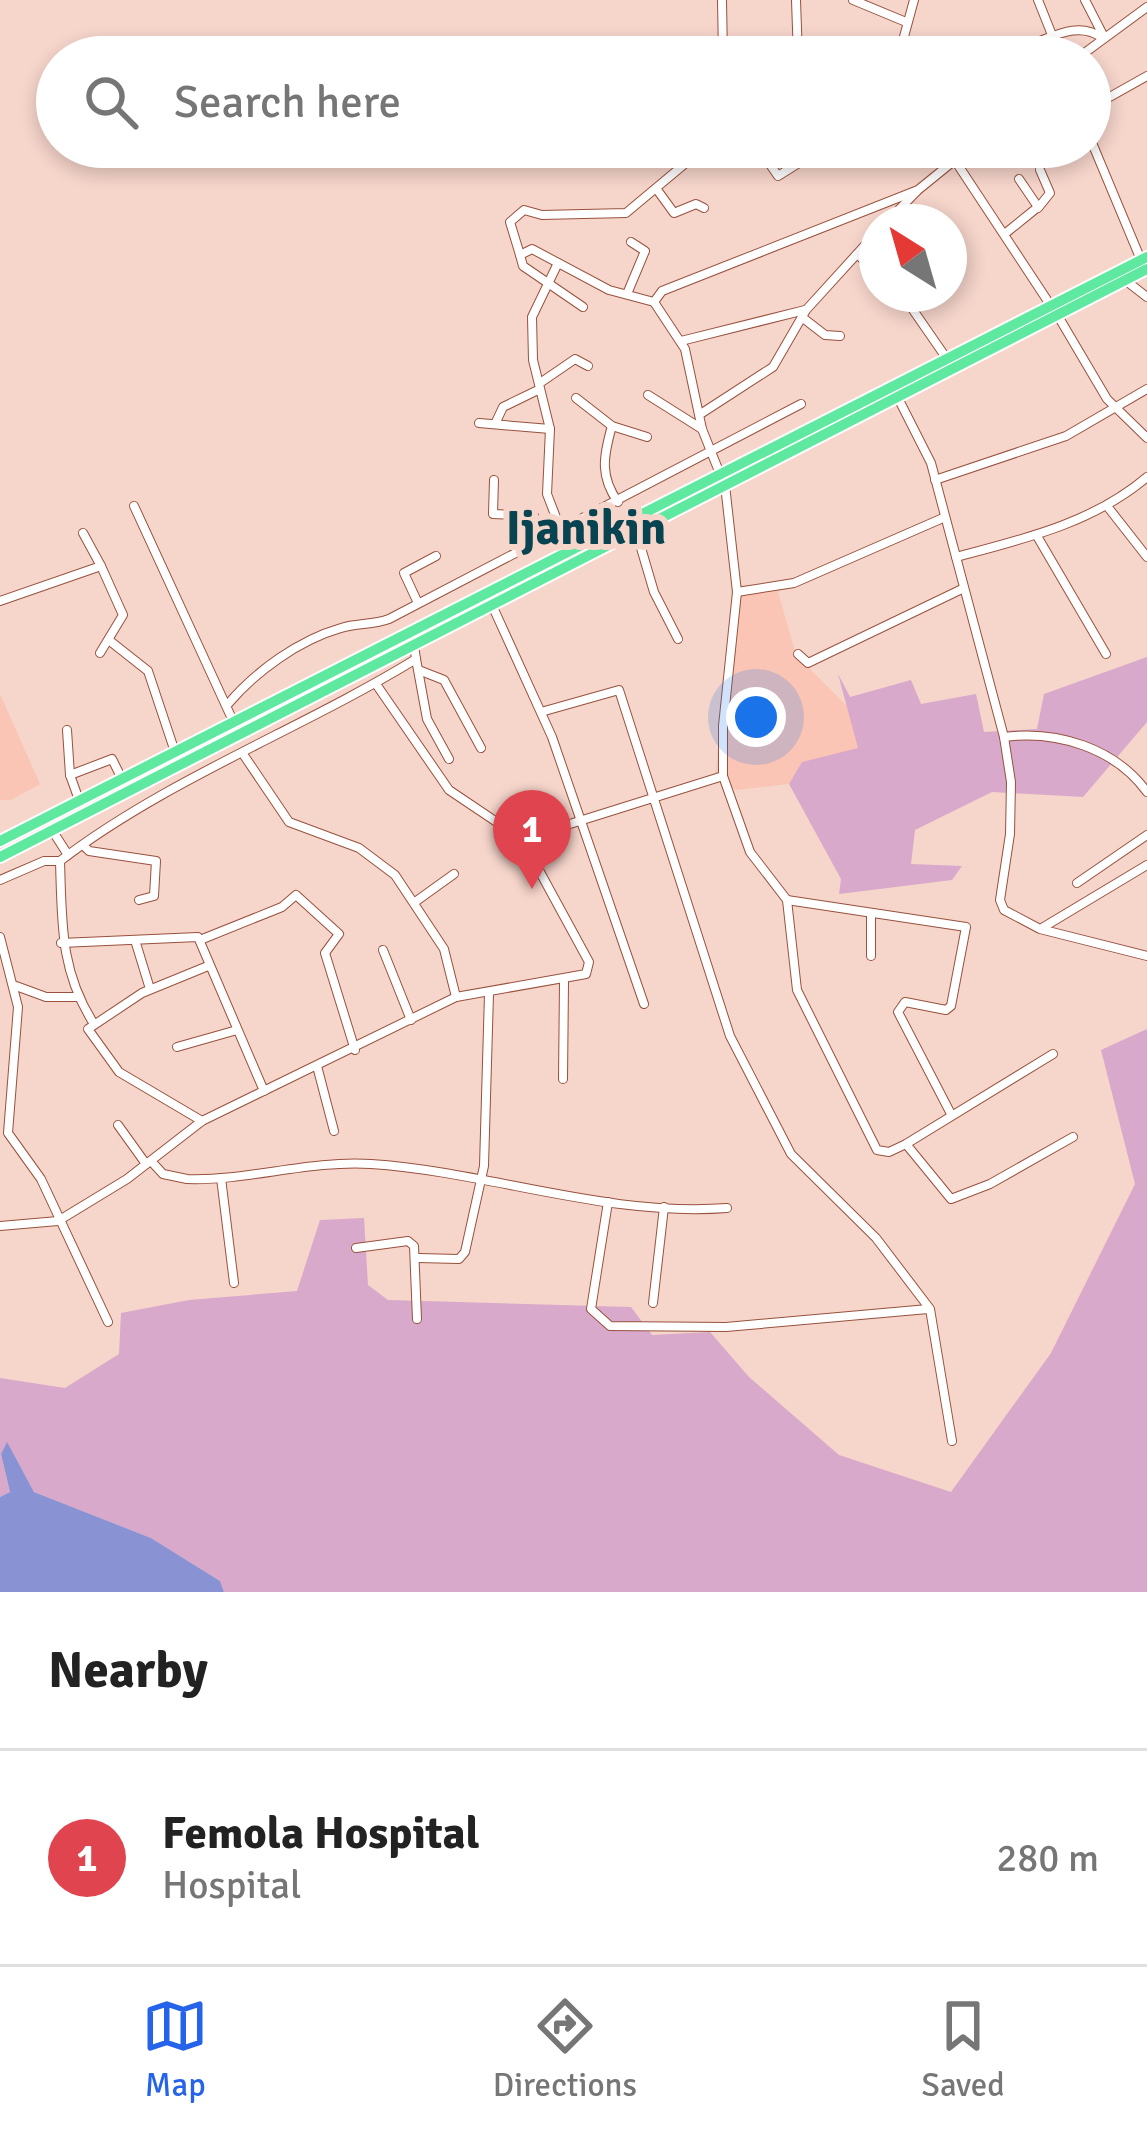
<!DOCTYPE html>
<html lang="en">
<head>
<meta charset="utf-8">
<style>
	body { margin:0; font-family:Signika,sans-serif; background:#f2f2f2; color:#222 }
	.compass { position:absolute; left:859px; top:204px; width:108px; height:108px; border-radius:50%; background:#fff; box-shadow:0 6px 18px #0003; rotate:323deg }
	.you { position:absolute; left:756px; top:717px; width:42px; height:42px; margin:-30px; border:9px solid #fff; border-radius:50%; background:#1a73e8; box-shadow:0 0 0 18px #1a73e833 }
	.badge { display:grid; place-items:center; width:78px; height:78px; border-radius:50%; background:#2563eb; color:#fff; font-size:39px; font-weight:700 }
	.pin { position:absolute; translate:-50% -99px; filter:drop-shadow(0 3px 6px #0008) }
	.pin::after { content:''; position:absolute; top:63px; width:42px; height:36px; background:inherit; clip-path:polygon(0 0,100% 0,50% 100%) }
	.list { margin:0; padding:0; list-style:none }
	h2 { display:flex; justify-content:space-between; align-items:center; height:156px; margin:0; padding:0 48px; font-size:51px }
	h2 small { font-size:39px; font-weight:400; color:#767676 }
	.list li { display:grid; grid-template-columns:78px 1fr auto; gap:36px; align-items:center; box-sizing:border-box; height:216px; padding:0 48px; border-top:3px solid #e0e0e0 }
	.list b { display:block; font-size:45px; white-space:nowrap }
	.list p { margin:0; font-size:39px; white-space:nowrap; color:#767676 }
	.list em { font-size:39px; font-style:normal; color:#767676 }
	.icon { flex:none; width:66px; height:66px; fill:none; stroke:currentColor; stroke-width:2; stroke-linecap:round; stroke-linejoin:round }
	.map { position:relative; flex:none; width:1147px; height:1592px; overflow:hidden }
	.search { position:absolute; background:#fff; box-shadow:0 6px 18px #0003; left:36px; right:36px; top:36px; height:132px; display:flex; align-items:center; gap:30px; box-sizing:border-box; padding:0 42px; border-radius:66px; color:#767676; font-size:45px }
	.sheet { height:372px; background:#fff }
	nav { display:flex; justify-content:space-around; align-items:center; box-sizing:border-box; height:168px; border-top:3px solid #e0e0e0; background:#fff; font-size:33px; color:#767676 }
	nav a { display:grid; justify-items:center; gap:6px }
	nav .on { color:#2563eb }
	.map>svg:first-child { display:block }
	.built { fill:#fbc5b5 }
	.green { fill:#d8a9ca }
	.water { fill:#8992d2 }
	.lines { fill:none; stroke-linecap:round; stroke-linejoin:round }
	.minor-casing { stroke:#98513d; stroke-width:10 }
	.highway-casing { stroke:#fff; stroke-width:14 }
	.minor { stroke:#fff; stroke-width:8 }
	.highway { stroke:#5fe9a0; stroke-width:10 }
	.labels { text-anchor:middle; stroke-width:12; stroke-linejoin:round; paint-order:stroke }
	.quarter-label { font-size:48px; font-weight:bold; fill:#074350; stroke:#f6d5cb }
</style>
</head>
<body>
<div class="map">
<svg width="1147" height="1592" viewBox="0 0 1147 1592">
	<rect width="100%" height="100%" fill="#f6d5cb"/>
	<g class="built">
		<path d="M731 502 736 585 772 586 810 573 778 592 796 655 852 711 858 749 803 762 789 784 736 790 715 776 734 609 732 547 722 507Z"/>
		<path d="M0 694 40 784 11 800H0Z"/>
	</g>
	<g class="green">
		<path d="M1147 657V722L1083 797 992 792 915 830 911 864 962 866 952 880 839 894 841 879 789 784 802 762 858 748 838 674 850 697 911 680 921 704 976 694 984 732 1037 729 1044 694Z"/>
		<path d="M1147 1029V1592H224L220 1581 151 1538 34 1492 7 1443 1 1454 10 1492 0 1497V1378L65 1388 119 1354 121 1313 189 1300 297 1291 320 1220 364 1218 368 1285 388 1300 631 1307 652 1335 710 1332 749 1377 839 1455 951 1492 1051 1353 1135 1184 1101 1050Z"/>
	</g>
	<path class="water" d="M7 1442 34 1492 151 1538 220 1581 224 1592H0V1497L10 1492 1 1454Z"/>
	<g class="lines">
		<defs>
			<g id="minor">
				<path d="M722 0 723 57"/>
				<path d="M796 0 798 57"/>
				<path d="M853 0 906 22"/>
				<path d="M1038 0 1052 35"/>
				<path d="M1085 0 1103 35"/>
				<path d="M899 55 914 0"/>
				<path d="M879 57C926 52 984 59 1029 45 1053 37 1078 21 1101 37"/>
				<path d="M1079 57 1147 7"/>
				<path d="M1090 108 1147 76"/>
				<path d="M1090 138 1141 260"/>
				<path d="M758 147 778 176 813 154 809 147"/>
				<path d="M813 154 830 147"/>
				<path d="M956 162 1051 306"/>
				<path d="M658 191 674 213 696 204 704 208"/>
				<path d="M1038 208 1050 193 1040 170"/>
				<path d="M887 222 917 191"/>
				<path d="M1007 232 1038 207 1019 179"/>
				<path d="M857 254 877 272"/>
				<path d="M520 255 523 266 583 307"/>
				<path d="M558 263 532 317 533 360 550 429 547 494 569 551"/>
				<path d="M1125 280 1147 297"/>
				<path d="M627 294 645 251 631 242"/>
				<path d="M902 294 947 359"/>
				<path d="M654 302 609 290 532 249 520 255 510 222 524 210 542 215 626 213 705 147"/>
				<path d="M1058 316 1107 399 1147 438"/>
				<path d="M803 318 825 335 840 336"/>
				<path d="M681 341 805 310"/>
				<path d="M540 383 575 359 588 366"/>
				<path d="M648 395 702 429"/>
				<path d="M897 396 931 463 1004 737 1011 782 1010 834 1000 900 1004 910 1040 929 1147 956"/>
				<path d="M576 398 612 426 647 437"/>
				<path d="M702 413 773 367 806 310 877 232"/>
				<path d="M496 422 503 407 538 390"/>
				<path d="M479 423 550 429"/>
				<path d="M612 426C603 457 600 477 618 502"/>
				<path d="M720 474 702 429 685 349 654 302 662 291 918 190 971 147"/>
				<path d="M494 480 493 514 534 516 543 535"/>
				<path d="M935 480 1066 436 1147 389"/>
				<path d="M725 485 737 592 723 726V776L750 852 787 900 797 990 877 1150 889 1152 906 1144 1053 1054"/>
				<path d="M134 506 233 721"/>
				<path d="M1107 506 1147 557"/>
				<path d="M636 531 654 592 678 639"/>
				<path d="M83 533 101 566"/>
				<path d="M1037 536 1106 654"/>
				<path d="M956 557C1024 539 1093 523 1147 477"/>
				<path d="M737 592 794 583 943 518"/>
				<path d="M0 601 101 566 123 615 100 653"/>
				<path d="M417 601 404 573 436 556"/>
				<path d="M492 605 552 737 644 1004"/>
				<path d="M110 641 148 671 175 752"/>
				<path d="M798 654 808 663 962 589"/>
				<path d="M416 659 427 719 449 759"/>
				<path d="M421 671 444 680 481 748"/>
				<path d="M228 704C256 671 299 640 341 628 357 623 373 625 389 619L801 404"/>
				<path d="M541 712 619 690 730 1036 791 1154 876 1238 930 1309 952 1441"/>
				<path d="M67 730 70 775"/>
				<path d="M1004 737C1057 730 1115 748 1147 792"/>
				<path d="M243 754 289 822 359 848 395 875 444 949 456 997"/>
				<path d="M79 800 70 775 112 759 122 779"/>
				<path d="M52 830 68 855"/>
				<path d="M522 839 723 776"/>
				<path d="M83 845 89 851 156 861 154 896 139 900"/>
				<path d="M60 861C62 923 60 971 94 1024"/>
				<path d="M0 880 44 861H60C169 778 300 730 416 659L414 645"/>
				<path d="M1077 883 1147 835"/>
				<path d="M787 900 966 927 951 1006 946 1010 905 1002 898 1012 951 1114"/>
				<path d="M415 902 454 874"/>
				<path d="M1042 928 1147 865"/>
				<path d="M0 937 18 1007 8 1133 41 1179 108 1322"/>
				<path d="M135 940 150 989"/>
				<path d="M200 940 282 907 296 895 339 934 325 953 355 1050"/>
				<path d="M61 943 198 937 264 1091"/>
				<path d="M383 950 411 1020"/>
				<path d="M871 956V913"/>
				<path d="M16 986 46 997H77"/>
				<path d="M177 1047 237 1030"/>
				<path d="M317 1066 334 1131"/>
				<path d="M563 1079 564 982"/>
				<path d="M202 1121 119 1072 88 1029 142 993 208 966"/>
				<path d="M118 1125 146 1164"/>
				<path d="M906 1144 951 1199 990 1184 1073 1137"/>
				<path d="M151 1161 163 1174 187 1179C248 1181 309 1160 371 1164 490 1172 606 1217 727 1208"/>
				<path d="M221 1178 234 1283"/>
				<path d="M608 1202 591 1309 610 1326 726 1327 928 1309"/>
				<path d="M0 1226 58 1221 127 1179 202 1121 456 997 586 974 589 962 522 839 449 790 376 684"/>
				<path d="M356 1248 408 1241 414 1246 417 1319"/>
				<path d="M418 1258 459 1259 465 1252 484 1166 489 994"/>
				<path d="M653 1303 664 1207"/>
			</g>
			<g id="highway">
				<path d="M0 841 1147 257"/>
				<path d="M0 857 1147 269"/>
			</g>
		</defs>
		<use href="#minor" class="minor-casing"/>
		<use href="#highway" class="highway-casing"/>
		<use href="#minor" class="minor"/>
		<use href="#highway" class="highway"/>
	</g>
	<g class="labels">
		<g class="quarter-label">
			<text x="586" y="544">Ijanikin</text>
		</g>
	</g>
</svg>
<svg class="compass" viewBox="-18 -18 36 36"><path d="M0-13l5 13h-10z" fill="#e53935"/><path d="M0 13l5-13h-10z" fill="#767676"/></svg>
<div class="you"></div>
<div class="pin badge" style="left:532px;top:889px;background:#e0444e">1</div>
<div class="search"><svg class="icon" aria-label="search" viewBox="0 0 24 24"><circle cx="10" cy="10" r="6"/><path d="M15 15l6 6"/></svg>Search here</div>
</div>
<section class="sheet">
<h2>Nearby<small></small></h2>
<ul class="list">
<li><span class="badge" style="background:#e0444e">1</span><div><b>Femola Hospital</b><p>Hospital</p></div><em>280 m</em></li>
</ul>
</section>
<nav>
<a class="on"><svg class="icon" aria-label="map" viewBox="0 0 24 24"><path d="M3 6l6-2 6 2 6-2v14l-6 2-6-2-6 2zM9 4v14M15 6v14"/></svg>Map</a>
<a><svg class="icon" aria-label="directions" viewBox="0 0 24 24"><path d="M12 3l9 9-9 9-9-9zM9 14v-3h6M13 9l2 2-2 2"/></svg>Directions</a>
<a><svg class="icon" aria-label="saved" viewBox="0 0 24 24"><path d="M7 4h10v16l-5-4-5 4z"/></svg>Saved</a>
</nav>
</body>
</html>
